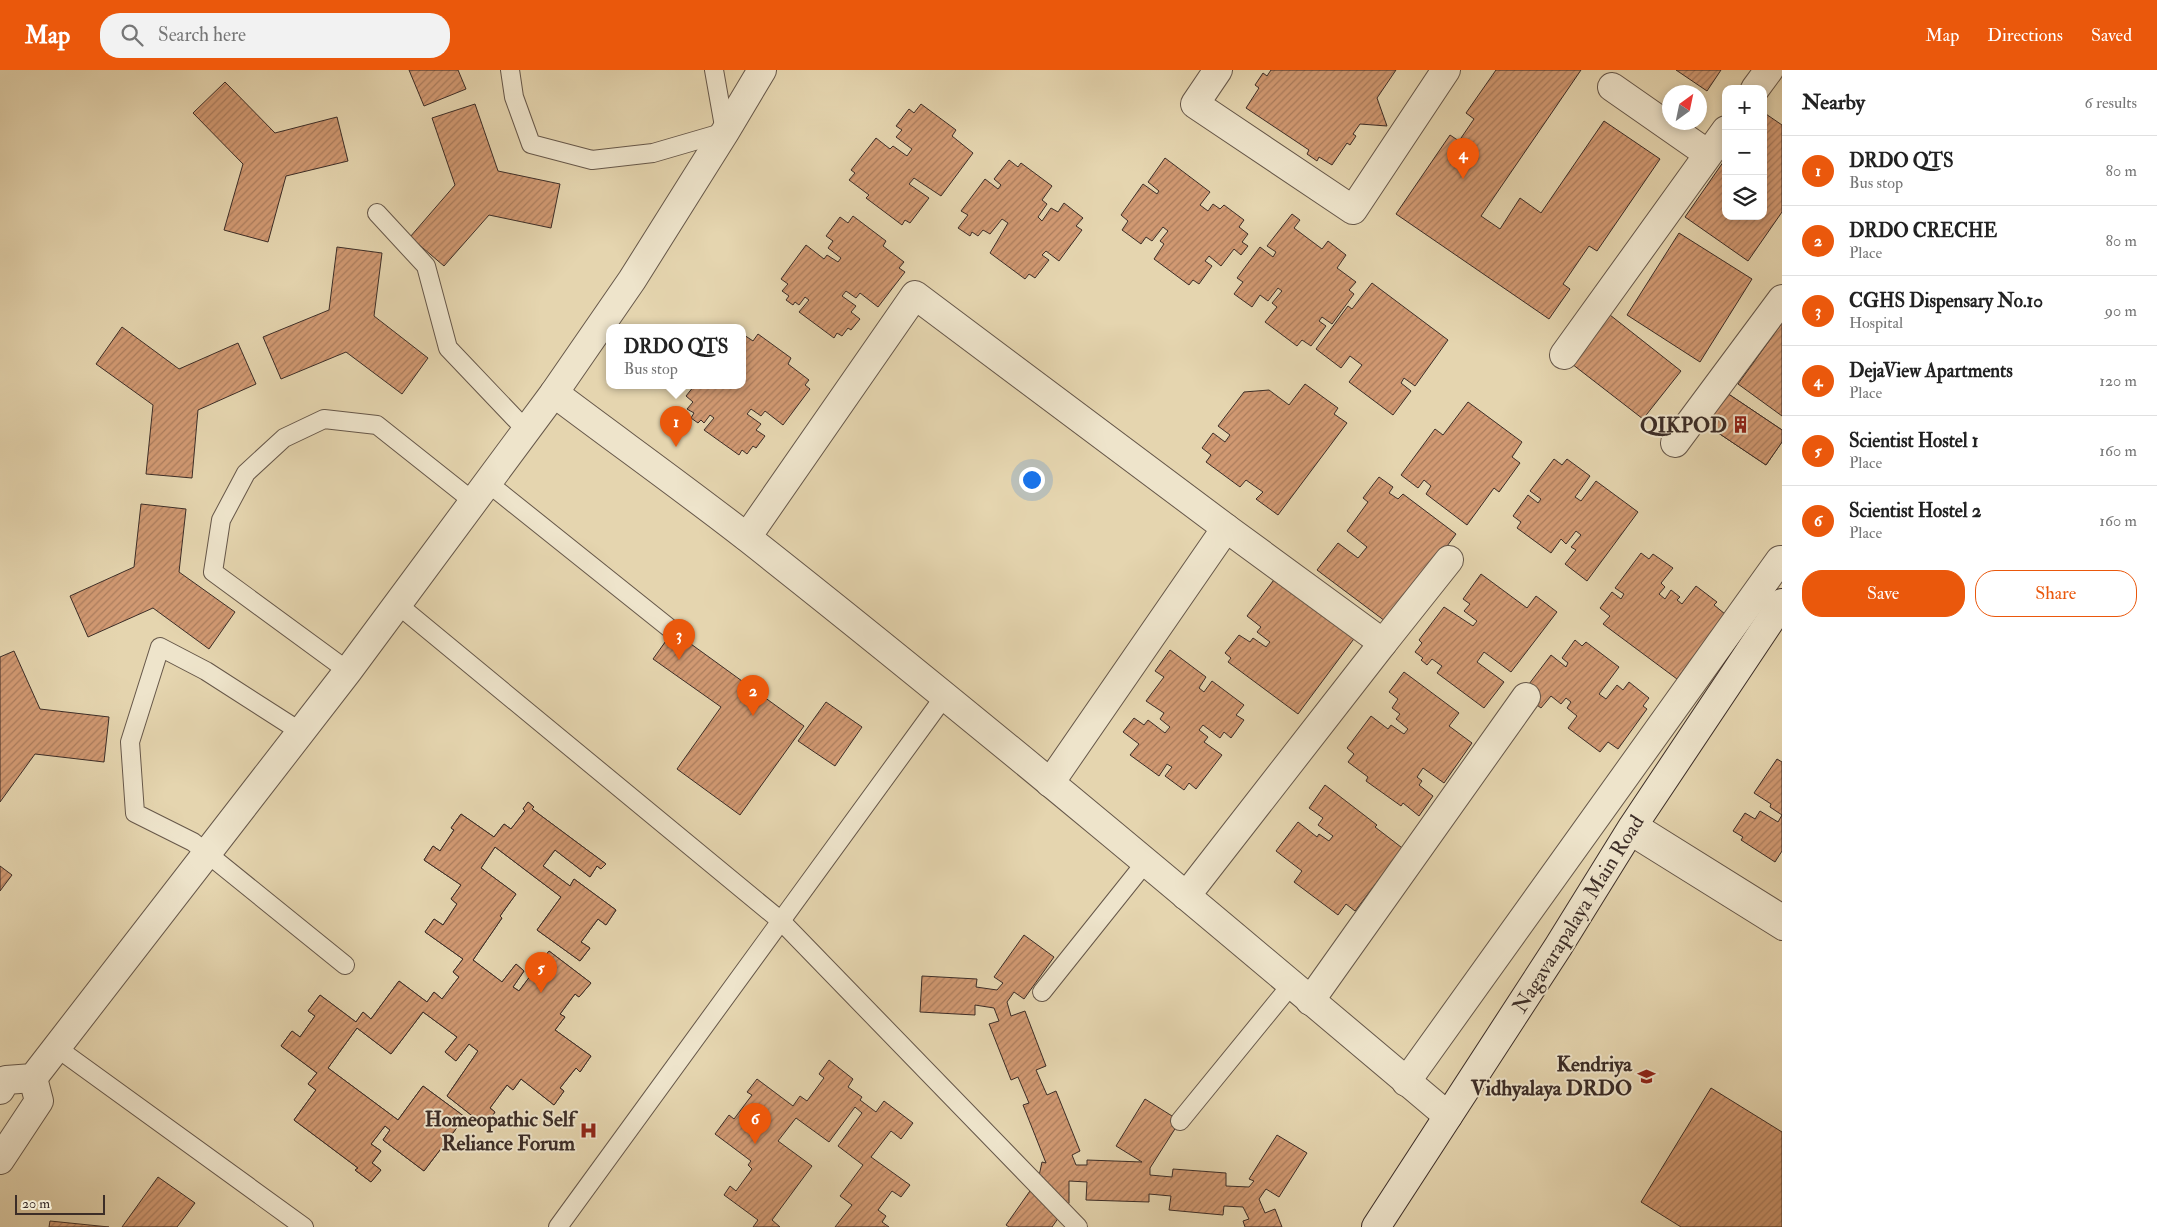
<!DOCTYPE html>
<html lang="en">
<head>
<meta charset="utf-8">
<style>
	body { margin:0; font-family:"IM FELL Double Pica",serif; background:#f2f2f2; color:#222 }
	.controls { position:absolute; right:15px; top:15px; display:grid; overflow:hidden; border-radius:10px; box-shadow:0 2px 8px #0003 }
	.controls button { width:45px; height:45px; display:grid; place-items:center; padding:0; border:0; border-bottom:1px solid #e0e0e0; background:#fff; color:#222; font:25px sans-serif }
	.compass { position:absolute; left:1662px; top:15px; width:45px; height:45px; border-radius:50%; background:#fff; box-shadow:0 2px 8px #0003; rotate:33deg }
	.scale { position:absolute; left:15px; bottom:12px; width:90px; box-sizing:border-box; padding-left:5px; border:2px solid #3c2d27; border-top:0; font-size:14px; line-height:18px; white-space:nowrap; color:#3c2d27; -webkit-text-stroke:4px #eee4cb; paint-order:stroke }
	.you { position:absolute; left:1031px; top:409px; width:18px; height:18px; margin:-12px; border:4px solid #fff; border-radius:50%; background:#1a73e8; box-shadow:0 0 0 8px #1a73e833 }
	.badge { display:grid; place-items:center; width:32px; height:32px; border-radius:50%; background:#ea580c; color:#fff; font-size:16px; font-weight:700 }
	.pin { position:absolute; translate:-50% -41px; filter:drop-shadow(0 1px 2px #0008) }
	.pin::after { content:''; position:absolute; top:26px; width:18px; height:15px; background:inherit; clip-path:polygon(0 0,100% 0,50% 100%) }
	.popup { position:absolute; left:606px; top:254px; width:140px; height:65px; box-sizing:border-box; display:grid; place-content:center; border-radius:10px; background:#fff; filter:drop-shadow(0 1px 4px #0005); font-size:16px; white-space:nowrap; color:#767676 }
	.popup b { font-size:19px; color:#222 }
	.popup::after { content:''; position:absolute; left:50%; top:100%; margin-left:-10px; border:10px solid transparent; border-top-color:#fff }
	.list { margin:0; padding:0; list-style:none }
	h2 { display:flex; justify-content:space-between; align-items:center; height:65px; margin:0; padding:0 20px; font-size:21px }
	h2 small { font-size:16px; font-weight:400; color:#767676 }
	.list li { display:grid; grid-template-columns:32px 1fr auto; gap:15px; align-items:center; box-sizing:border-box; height:70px; padding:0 20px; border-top:1px solid #e0e0e0 }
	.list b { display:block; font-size:19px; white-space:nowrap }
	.list p { margin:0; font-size:16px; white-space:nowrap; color:#767676 }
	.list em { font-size:16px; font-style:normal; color:#767676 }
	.actions { display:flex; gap:10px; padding:15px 20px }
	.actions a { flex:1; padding:11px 0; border:1px solid #ea580c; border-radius:20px; text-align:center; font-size:18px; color:#ea580c }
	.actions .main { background:#ea580c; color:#fff }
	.icon { flex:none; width:28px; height:28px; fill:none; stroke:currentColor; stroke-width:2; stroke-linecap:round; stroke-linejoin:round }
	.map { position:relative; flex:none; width:1782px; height:1157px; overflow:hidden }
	header { display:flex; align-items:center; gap:30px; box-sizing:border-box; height:70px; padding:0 25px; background:#ea580c; color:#fff }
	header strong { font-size:24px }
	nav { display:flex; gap:28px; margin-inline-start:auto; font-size:18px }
	.search { width:350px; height:45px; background:#f2f2f2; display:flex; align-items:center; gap:12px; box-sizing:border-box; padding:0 18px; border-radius:20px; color:#767676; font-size:19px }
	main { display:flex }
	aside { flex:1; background:#fff }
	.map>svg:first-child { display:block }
	.building { fill:url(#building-hatch); stroke:#3c2d27; fill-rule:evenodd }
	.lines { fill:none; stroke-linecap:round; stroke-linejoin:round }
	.service-casing { stroke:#665749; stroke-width:20 }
	.minor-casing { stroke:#665749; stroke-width:30 }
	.secondary-casing { stroke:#3c2d27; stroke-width:30 }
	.service { stroke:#eee4cb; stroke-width:18 }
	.minor { stroke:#eee4cb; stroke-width:28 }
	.secondary { stroke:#eee4cb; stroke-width:28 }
	.labels { text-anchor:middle; stroke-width:4; stroke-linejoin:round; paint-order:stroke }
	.poi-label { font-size:21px; font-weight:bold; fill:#3c2d27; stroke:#eee4cb; text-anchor:end }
	.street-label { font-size:21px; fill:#3c2d27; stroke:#eee4cb }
</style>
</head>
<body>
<header>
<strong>Map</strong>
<div class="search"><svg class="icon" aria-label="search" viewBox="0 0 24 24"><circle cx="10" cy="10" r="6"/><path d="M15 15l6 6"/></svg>Search here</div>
<nav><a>Map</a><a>Directions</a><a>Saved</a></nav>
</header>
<main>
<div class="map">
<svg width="1782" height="1157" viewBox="0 0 1782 1157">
	<defs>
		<pattern id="building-hatch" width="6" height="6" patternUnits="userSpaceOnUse" patternTransform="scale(1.25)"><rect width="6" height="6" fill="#d19972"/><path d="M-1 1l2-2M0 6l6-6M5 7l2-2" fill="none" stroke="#ab7d5e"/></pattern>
	</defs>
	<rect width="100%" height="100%" fill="#e5d5af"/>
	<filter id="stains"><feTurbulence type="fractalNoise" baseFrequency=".004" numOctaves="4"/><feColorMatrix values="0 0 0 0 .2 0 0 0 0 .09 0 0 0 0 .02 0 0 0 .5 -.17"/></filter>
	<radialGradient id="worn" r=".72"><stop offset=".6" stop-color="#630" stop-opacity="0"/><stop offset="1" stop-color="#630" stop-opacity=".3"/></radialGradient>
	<g class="building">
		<path d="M409 0H458L466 19 424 36Z"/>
		<path d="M1271 0H1396L1377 28 1387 56 1360 54 1353 64 1356 66 1350 75 1347 73 1332 95 1319 87 1317 91 1307 84 1309 80 1246 38 1259 18 1255 15 1263 3 1267 6Z"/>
		<path d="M1496 0H1581L1481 146 1500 159 1520 128 1541 143 1604 51 1660 89 1597 181 1589 176 1563 214 1570 219 1549 249 1396 144 1450 65 1459 71 1474 49 1466 43Z"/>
		<path d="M1676 0H1721L1707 21Z"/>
		<path d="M225 12 275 63 337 47 348 91 286 106 268 172 224 160 243 94 193 43Z"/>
		<path d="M475 34 498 101 560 114 551 158 489 145 444 196 410 167 455 115 432 48Z"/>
		<path d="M921 34 956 60 952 66 973 83 941 126 914 108 909 114 929 128 910 153 905 150 902 155 866 128 869 125 849 110 855 103 851 100 876 68 890 79 893 76 907 86 912 79 896 67 902 60 896 56 909 39 914 43Z"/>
		<path d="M1763 42 1782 55V142L1748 191 1685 147 1726 88V146H1763Z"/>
		<path d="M1165 88 1210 122 1200 135 1208 141 1213 134 1220 139 1224 135 1244 150 1239 157 1248 164 1242 172 1248 176 1241 185 1234 179 1221 196 1209 186 1205 191 1212 196 1199 214 1193 210 1189 215 1154 189 1164 174 1160 171 1168 161 1163 157 1152 171 1146 167 1141 174 1122 160 1128 151 1121 145 1143 114 1157 124 1159 121 1148 112Z"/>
		<path d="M1009 90 1018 97 1021 93 1052 116 1042 130 1047 134 1038 147 1042 151 1051 138 1058 142 1064 133 1083 148 1076 156 1082 160 1059 191 1046 181 1042 185 1049 190 1035 208 1029 204 1025 209 990 183 1008 153 1002 149 990 164 983 160 978 166 972 162 970 166 958 158 968 145 961 141 985 109 998 119 1001 115 994 109Z"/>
		<path d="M1292 144 1300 150 1294 158 1322 179 1328 171 1346 185 1337 198 1356 212 1349 220 1354 224 1332 254 1322 247 1319 251 1326 256 1311 276 1302 270 1297 276 1265 252 1277 237 1272 233 1282 221 1278 218 1268 231 1260 225 1252 237 1234 224 1243 212 1237 208 1260 177 1273 187 1276 182 1267 176Z"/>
		<path d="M853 146 886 171 883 176 904 192 899 198 905 202 878 237 860 223 856 228 846 221 842 226 856 236 851 242 860 249 851 260 848 258 842 266 837 263 834 268 799 242 809 230 805 227 799 235 795 232 793 235 786 230 789 226 782 221 788 214 781 209 806 175 824 189 827 185 838 192 841 188 828 178 833 171 826 166 840 147 848 153Z"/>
		<path d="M1679 163 1752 209 1700 292 1627 245Z"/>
		<path d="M337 177 382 183 374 246 428 288 402 324 346 282 281 309 263 267 329 240Z"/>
		<path d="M1372 213 1448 270 1415 316 1404 308 1401 313 1411 321 1393 345 1349 312 1362 295 1350 286 1341 298 1316 279 1348 236 1352 239Z"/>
		<path d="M1610 245 1681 301 1643 349 1572 294Z"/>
		<path d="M1782 253V346L1738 314Z"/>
		<path d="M122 257 179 299 238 273 256 314 198 340 192 408 146 404 153 335 96 294Z"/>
		<path d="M758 264 791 288 788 294 809 310 805 315 810 319 783 355 765 341 761 346 751 339 747 344 761 354 756 360 765 366 756 378 753 376 747 384 742 380 739 385 704 360 714 348 710 345 704 353 701 350 698 353 691 348 694 343 687 339 693 332 686 326 694 316H742V310L746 306 742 303V268L744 265 753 271Z"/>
		<path d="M1305 314 1338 338 1334 344 1347 353 1278 445 1256 429 1263 422 1246 410 1240 417 1206 392 1211 385 1202 378 1213 363 1225 372 1230 365 1218 356 1244 322 1269 320 1289 335Z"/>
		<path d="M1721 319 1782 360V372L1766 395 1699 350Z"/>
		<path d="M1721 319 1782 360V372L1766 395 1699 350Z"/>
		<path d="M1468 332 1522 372 1512 387 1520 393 1499 422 1494 418 1467 455 1426 424 1431 416 1424 410 1418 418 1401 405 1435 359 1443 365Z"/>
		<path d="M1554 389 1562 395 1567 389 1590 406 1575 427 1581 431 1596 411 1638 442 1587 511 1565 494 1576 480 1571 477 1581 465 1576 461 1566 474 1561 469 1551 483 1517 458 1521 452 1513 446 1528 425 1538 433 1541 429 1530 421Z"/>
		<path d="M1379 407 1393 417 1389 423 1398 429 1403 424 1456 464 1389 554 1317 500 1338 473 1358 488 1367 477 1347 461 1368 432 1363 428Z"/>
		<path d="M141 434 186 439 179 502 235 542 209 579 153 538 88 567 70 526 134 497Z"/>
		<path d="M1641 483 1649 489 1653 484 1673 498 1661 513 1665 517 1659 524 1665 529 1671 520 1680 527 1677 530 1682 534 1696 516 1717 532 1714 535 1725 544 1677 609 1603 554 1610 546 1600 538 1612 522 1621 529 1624 524 1615 518Z"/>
		<path d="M1279 503 1359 562 1298 644 1228 592 1231 588 1225 583 1239 565 1250 572 1253 568 1266 577 1270 572 1257 562 1261 557 1247 546Z"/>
		<path d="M1481 504 1527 538 1536 526 1557 542 1511 602 1484 582 1477 592 1504 612 1484 638 1437 603 1442 596 1432 589 1427 595 1421 590 1423 588 1415 582 1422 573 1419 570 1444 537 1473 556 1477 551 1464 541 1470 534 1463 529Z"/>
		<path d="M673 561 804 656 740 745 677 699 721 637 653 589Z"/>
		<path d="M1575 570 1582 576 1586 572 1619 597 1599 624 1606 629 1617 615 1623 620 1629 612 1649 628 1643 636 1647 639 1618 679 1608 672 1600 682 1568 658 1577 646 1567 638 1571 632 1566 628 1561 634 1551 626 1541 638 1526 627V618L1551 585 1566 597 1568 593 1562 588Z"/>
		<path d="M1170 580 1206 607 1199 618 1204 622 1212 611 1244 635 1236 645 1244 650 1231 668 1224 662 1220 668 1203 655 1199 660 1208 667 1204 672 1222 685 1196 719 1189 713 1184 720 1165 706 1172 697 1167 694 1159 706 1130 685 1139 674 1123 662 1134 648 1144 655 1148 650 1165 663 1170 657 1160 649 1164 643 1146 631 1164 607 1155 601Z"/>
		<path d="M14 581 40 639 109 647 104 692 35 684 0 732V587Z"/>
		<path d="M1404 602 1459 643 1449 656 1472 673 1444 713 1423 698 1417 707 1422 711 1419 715 1433 726 1419 746 1403 733 1401 736 1366 711 1368 707 1348 692 1354 684 1347 678 1371 646 1388 659 1391 655 1404 664 1408 659 1396 649 1400 644 1392 638 1398 629 1389 622Z"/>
		<path d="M826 632 862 657 835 696 798 671Z"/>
		<path d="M1777 689 1782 692V745L1770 737 1771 734 1754 723Z"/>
		<path d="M1325 715 1377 755 1375 757 1410 784 1390 810 1383 804 1355 841 1346 834 1338 845 1294 812 1302 801 1276 781 1298 752 1317 767 1319 764 1329 771 1333 766 1318 755 1323 748 1309 738Z"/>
		<path d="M528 732 534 737 532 739 606 794 601 799 597 796 590 807 555 780 543 796 570 816 574 809 616 840 606 855 598 849 581 872 590 878 580 891 537 860 561 827 495 777 481 798 516 824 500 846 502 848 473 890 502 912 516 894 524 901 513 917 519 921 549 881 591 913 579 927 575 924 560 944 565 947 555 960 591 986 580 1002 576 998 560 1018 564 1021 554 1035 521 1009 513 1020 507 1015 490 1038 495 1042 485 1056 447 1026 478 981 469 974 456 991 445 982 457 967 423 942 391 984 357 958 328 998 398 1050 423 1016 465 1047 424 1101 383 1070 390 1060 385 1056 371 1074 381 1081 372 1093 381 1100 371 1112 355 1100 358 1098 294 1050 316 1020 308 1014 317 1003 281 976 292 961 300 967 315 946 308 941 320 925 356 952 363 942 371 949 399 911 427 932 434 922 442 929 459 907 453 902 463 889 425 862 434 849 443 855 457 834 451 829 461 815 424 790 433 776 440 781 454 760 451 758 461 744 494 767 504 754 511 759 525 741 523 739ZM497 922 547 960 518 999 467 961Z"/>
		<path d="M528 732 534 737 532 739 606 794 601 799 597 796 590 807 555 780 543 796 570 816 574 809 616 840 606 855 598 849 581 872 590 878 580 891 537 860 561 827 495 777 481 798 516 824 500 846 502 848 473 890 502 912 516 894 524 901 513 917 519 921 549 881 591 913 579 927 575 924 560 944 565 947 555 960 591 986 580 1002 576 998 560 1018 564 1021 554 1035 521 1009 513 1020 507 1015 490 1038 495 1042 485 1056 447 1026 478 981 469 974 456 991 445 982 457 967 423 942 391 984 357 958 328 998 398 1050 423 1016 465 1047 424 1101 383 1070 390 1060 385 1056 371 1074 381 1081 372 1093 381 1100 371 1112 355 1100 358 1098 294 1050 316 1020 308 1014 317 1003 281 976 292 961 300 967 315 946 308 941 320 925 356 952 363 942 371 949 399 911 427 932 434 922 442 929 459 907 453 902 463 889 425 862 434 849 443 855 457 834 451 829 461 815 424 790 433 776 440 781 454 760 451 758 461 744 494 767 504 754 511 759 525 741 523 739Z"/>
		<path d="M1760 741 1778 752 1782 745V781L1775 792 1741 770 1743 767 1733 761 1745 743 1755 749Z"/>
		<path d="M0 796 12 805 0 821Z"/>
		<path d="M1024 865 1054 887 1024 929 1014 922 1007 932 1011 946 1025 941 1046 996 1036 1000 1047 1025 1056 1021 1080 1081 1072 1085 1076 1095H1087V1090L1142 1092 1116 1076 1145 1029 1180 1051 1150 1098V1105L1172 1107 1173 1099 1226 1103V1116L1249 1117 1254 1111 1249 1109 1277 1065 1307 1083 1279 1127 1266 1119 1259 1129 1265 1143 1275 1139 1282 1157H1245L1243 1151 1249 1149 1243 1137 1224 1136 1223 1145 1169 1140 1171 1126 1149 1124V1132L1086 1130 1087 1112 1069 1111V1133L1052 1157H1009L1006 1155 1037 1111 1041 1113 1043 1107 1039 1106 1042 1092 1046 1093 1023 1035 1029 1033 1018 1007 1011 1010 989 954 999 951 994 938 975 935V945L920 942 922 906 977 909 976 917 997 920 1003 913 994 907Z"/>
		<path d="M829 990 853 1009 848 1017 862 1027 860 1030 876 1042 884 1031 913 1053 901 1069 891 1061 871 1087 910 1115 901 1127 892 1121 878 1140 886 1146 882 1152 889 1157H835L852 1135 840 1126 863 1095 838 1076 862 1043 855 1037 829 1072 796 1048 778 1071 812 1096 772 1150 780 1157H753L758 1150 724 1125 730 1116 736 1121 752 1099 748 1095 751 1091 715 1064 729 1045 734 1049 752 1025 747 1022 757 1009 793 1036 800 1026 807 1031 824 1008 819 1004Z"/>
		<path d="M1711 1018 1782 1062V1157H1681L1641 1132Z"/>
		<path d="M158 1107 195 1133 177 1157H122Z"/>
		<path d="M50 1151 109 1157H49Z"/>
	</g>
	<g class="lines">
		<defs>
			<g id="service">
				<path d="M510 0 514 27 531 74 592 90 653 83 725 62 714 0"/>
				<path d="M377 143 426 196 448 278 527 361"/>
				<path d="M488 413 673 561"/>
				<path d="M397 534 781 851 1078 1157"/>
				<path d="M348 601 213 502 221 450 246 403 284 368 324 349 377 355 474 432"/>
				<path d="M301 662 206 601 160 577 130 672 135 743 193 772 345 895"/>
				<path d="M1636 752 1782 843"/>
				<path d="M1628 765 1782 861"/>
				<path d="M1042 922 1145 793"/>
				<path d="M57 978 304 1157"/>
				<path d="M1180 1051 1291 915"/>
				<path d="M558 1157 944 627"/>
			</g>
			<g id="minor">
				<path d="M1218 0 1195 34 1353 140 1446 0"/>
				<path d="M1612 17 1708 84"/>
				<path d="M1755 19 1769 0"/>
				<path d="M1564 285 1726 60"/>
				<path d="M554 323C619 372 685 419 749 469 986 656 1217 851 1448 1046"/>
				<path d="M1675 373 1782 229"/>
				<path d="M1226 458 1383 573 1449 490"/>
				<path d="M747 467 915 225 1226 458 1050 713"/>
				<path d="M1186 826 1383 573"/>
				<path d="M1310 931 1526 627"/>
				<path d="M1406 1012 1780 490"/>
				<path d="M0 1020 6 1010 33 1008 348 601 554 323 632 210 725 62 762 0"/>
				<path d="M0 1090 39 1031 33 1008"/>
			</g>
			<path id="secondary" d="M1376 1157 1558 877 1633 756 1782 533"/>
		</defs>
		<use href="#service" class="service-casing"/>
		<use href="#minor" class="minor-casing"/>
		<use href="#secondary" class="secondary-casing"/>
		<use href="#service" class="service"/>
		<use href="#minor" class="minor"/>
		<use href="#secondary" class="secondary"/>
	</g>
	<defs>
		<symbol id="building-bare" viewBox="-9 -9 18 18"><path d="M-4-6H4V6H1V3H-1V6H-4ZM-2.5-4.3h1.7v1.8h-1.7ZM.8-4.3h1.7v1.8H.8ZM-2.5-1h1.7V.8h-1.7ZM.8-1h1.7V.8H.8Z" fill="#8f2418" stroke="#eee4cb" stroke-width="2.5" paint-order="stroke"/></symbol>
		<symbol id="school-bare" viewBox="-9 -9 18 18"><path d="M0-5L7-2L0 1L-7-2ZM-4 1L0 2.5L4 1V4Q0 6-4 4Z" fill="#8f2418" stroke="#eee4cb" stroke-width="2.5" paint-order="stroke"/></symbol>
		<symbol id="hospital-bare" viewBox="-9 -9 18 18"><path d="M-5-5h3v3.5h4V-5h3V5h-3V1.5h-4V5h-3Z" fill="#8f2418" stroke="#eee4cb" stroke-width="2.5" paint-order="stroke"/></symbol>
	</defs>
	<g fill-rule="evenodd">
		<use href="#building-bare" x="1728" y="342" width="25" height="25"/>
		<use href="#school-bare" x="1634" y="994" width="25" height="25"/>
		<use href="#hospital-bare" x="576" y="1048" width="25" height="25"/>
	</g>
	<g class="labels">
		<g class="poi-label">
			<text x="1727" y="362">QIKPOD</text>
			<text x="1632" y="1001">Kendriya<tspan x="1632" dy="24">Vidhyalaya DRDO</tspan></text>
			<text x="575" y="1056">Homeopathic Self<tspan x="575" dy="24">Reliance Forum</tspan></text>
		</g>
		<g class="street-label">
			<text transform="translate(1578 844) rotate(-58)" y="7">Nagavarapalaya Main Road</text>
		</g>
	</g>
	<rect width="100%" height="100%" filter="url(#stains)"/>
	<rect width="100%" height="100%" fill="url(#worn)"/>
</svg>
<div class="controls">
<button>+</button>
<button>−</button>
<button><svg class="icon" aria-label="layers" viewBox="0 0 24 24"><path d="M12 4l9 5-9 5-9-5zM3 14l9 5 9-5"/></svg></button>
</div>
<svg class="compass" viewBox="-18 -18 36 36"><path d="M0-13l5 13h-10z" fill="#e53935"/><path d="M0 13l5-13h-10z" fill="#767676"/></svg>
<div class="scale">20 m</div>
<div class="you"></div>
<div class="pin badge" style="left:676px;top:377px">1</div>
<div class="popup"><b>DRDO QTS</b>Bus stop</div>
<div class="pin badge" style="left:753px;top:646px">2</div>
<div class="pin badge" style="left:679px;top:590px">3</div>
<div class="pin badge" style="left:1463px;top:109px">4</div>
<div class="pin badge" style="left:541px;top:923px">5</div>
<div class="pin badge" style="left:755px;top:1074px">6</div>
</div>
<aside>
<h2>Nearby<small>6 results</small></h2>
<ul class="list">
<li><span class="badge">1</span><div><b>DRDO QTS</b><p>Bus stop</p></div><em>80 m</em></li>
<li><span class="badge">2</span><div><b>DRDO CRECHE</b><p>Place</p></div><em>80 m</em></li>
<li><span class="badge">3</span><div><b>CGHS Dispensary No.10</b><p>Hospital</p></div><em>90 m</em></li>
<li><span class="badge">4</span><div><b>DejaView Apartments</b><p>Place</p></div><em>120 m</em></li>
<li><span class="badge">5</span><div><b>Scientist Hostel 1</b><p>Place</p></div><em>160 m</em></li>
<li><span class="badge">6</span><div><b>Scientist Hostel 2</b><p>Place</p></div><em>160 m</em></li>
</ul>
<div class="actions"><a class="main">Save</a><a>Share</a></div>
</aside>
</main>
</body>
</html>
